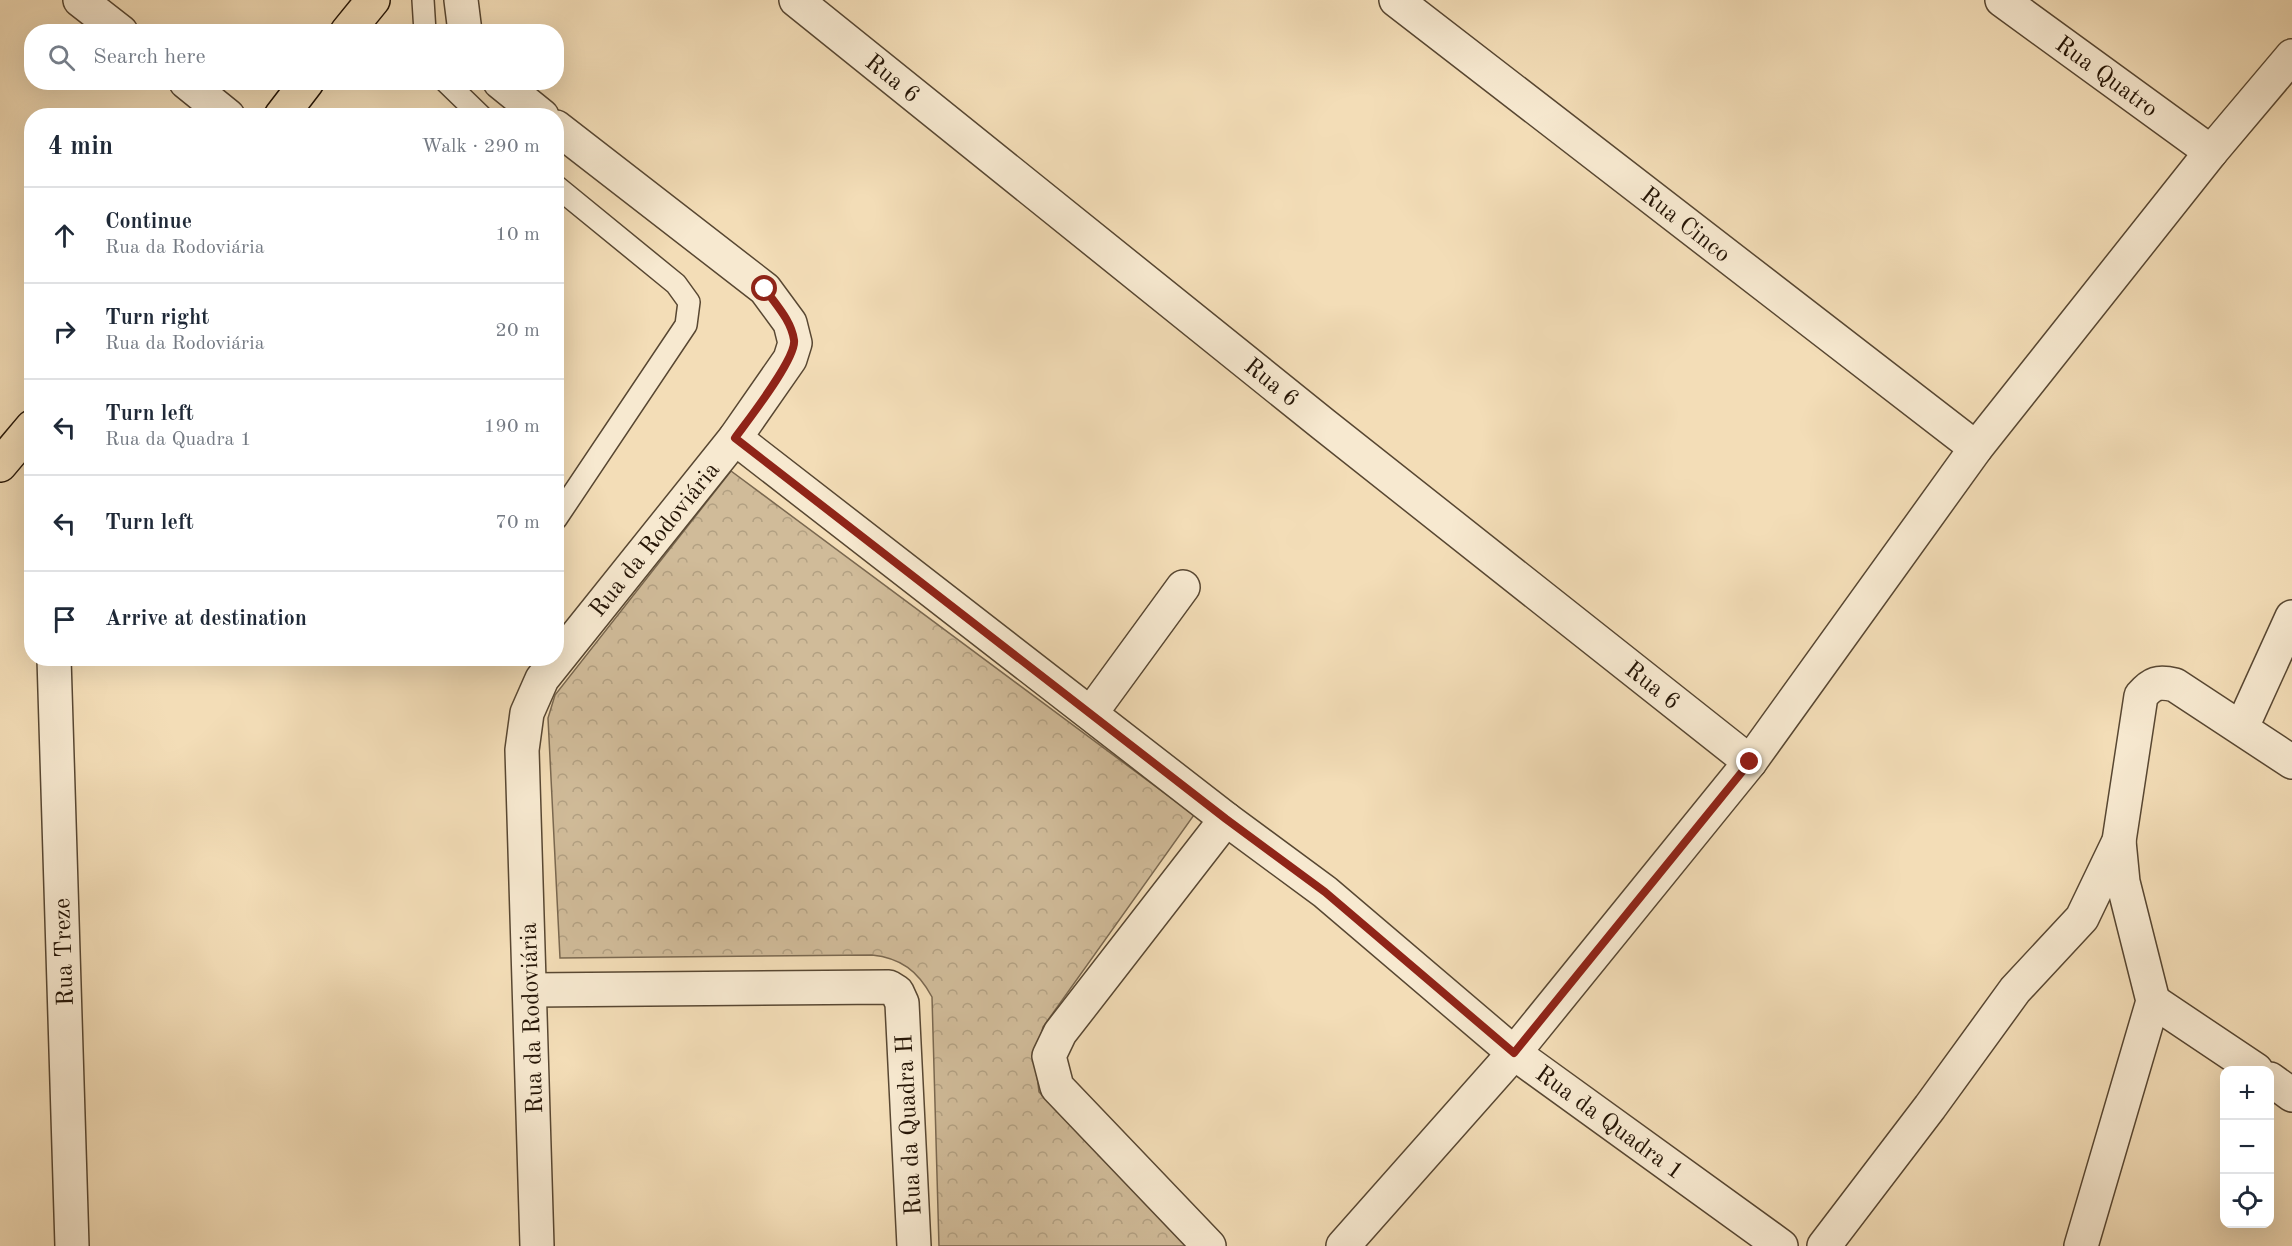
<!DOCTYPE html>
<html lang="en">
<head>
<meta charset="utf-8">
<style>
	body { margin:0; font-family:"Old Standard TT",serif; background:#f6f6f7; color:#1f2937 }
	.controls { position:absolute; right:18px; bottom:18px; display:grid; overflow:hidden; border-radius:12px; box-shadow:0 6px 24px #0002 }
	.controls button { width:54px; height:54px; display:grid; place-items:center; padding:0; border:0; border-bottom:2px solid #e0e1e3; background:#fff; color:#1f2937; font:30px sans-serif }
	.stop { position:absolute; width:18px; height:18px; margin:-14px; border:4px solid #8f2418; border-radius:50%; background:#fff }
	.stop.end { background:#8f2418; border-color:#fff; box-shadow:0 2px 6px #0008 }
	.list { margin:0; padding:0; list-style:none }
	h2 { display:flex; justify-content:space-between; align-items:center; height:78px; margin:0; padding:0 24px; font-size:26px }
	h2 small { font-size:20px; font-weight:400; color:#747a83 }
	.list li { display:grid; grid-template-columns:39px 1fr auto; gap:18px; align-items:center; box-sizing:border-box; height:96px; padding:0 24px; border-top:2px solid #e0e1e3 }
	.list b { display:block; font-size:22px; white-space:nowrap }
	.list p { margin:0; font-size:20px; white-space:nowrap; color:#747a83 }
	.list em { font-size:20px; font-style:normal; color:#747a83 }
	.icon { flex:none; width:33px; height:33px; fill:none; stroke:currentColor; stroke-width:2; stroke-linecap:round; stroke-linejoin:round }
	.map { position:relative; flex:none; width:2292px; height:1246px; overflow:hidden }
	.search { position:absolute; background:#fff; box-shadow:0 6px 24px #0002; left:24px; top:24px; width:540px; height:66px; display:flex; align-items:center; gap:15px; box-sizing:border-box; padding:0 21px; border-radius:24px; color:#747a83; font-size:22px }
	.panel { position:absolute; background:#fff; box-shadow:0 6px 24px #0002; left:24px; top:108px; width:540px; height:558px; border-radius:24px }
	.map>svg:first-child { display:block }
	.forest { fill:url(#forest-crowns); stroke:#7a6850; stroke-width:1.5 }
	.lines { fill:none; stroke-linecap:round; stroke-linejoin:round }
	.service-casing { stroke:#584732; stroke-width:24 }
	.minor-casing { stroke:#584732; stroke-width:36 }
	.primary-casing { stroke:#251506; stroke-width:36 }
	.service { stroke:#f7e9d0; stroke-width:21 }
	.minor { stroke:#f7e9d0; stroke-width:33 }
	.primary { stroke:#f3ddb7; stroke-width:33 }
	.route { stroke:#8f2418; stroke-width:8 }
	.labels { text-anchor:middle; stroke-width:6; stroke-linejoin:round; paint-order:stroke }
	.street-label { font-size:24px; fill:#251506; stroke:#f7e9d0 }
</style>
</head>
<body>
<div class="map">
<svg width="2292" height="1246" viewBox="0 0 2292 1246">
	<defs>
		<pattern id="forest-crowns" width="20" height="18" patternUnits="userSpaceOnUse" patternTransform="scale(1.5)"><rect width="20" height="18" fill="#d0bb99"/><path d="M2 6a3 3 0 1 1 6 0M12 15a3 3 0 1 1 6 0" fill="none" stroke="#b2a082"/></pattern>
	</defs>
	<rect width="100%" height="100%" fill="#f3ddb7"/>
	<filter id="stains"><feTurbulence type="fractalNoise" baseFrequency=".00333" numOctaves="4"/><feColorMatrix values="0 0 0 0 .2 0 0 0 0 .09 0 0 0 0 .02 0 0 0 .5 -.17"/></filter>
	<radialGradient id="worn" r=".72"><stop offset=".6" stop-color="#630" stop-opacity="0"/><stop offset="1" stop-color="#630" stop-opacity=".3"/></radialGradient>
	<path class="forest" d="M731 471 1194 815 1043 1027 1035 1058 1039 1092 1187 1246H939L932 997C918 971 901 958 872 955L560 958 548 718 555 695Z"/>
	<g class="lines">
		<defs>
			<g id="service">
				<path d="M423 0 425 32"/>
				<path d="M446 82 481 116"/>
				<path d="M556 186 676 284 689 302 686 325 556 519"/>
			</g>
			<g id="minor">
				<path d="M80 0 121 32"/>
				<path d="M461 0 465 32"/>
				<path d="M796 0 1323 424 1750 762"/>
				<path d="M1396 0 1976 448"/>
				<path d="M2002 0 2211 152"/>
				<path d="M186 82 228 116"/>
				<path d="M500 82 542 116"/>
				<path d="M735 438 1226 819 1325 892 1514 1053 1781 1246"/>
				<path d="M54 658 72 1246"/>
				<path d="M1091 713 1183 587"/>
				<path d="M2242 727 2292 617"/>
				<path d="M531 990 889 987 897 992 902 1003 914 1246"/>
				<path d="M2153 1001 2256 1070"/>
				<path d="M2270 1079 2292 1095"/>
				<path d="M537 1246 522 750 527 713 542 679 735 438 790 359 795 343 790 323 765 289 556 127"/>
				<path d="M1209 1246 1057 1087 1049 1056 1060 1033 1226 819"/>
				<path d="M1343 1246 1514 1053 1750 762 1976 448 2211 152 2292 56"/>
				<path d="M1824 1246 1930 1107 2015 990 2082 918 2119 841 2141 696C2152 683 2158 681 2175 685L2292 762"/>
				<path d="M2081 1246 2153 1001 2123 882 2119 841"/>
			</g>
			<g id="primary">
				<path d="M347 32 373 0"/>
				<path d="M281 116 307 82"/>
				<path d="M0 465 32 427"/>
			</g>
		</defs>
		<use href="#service" class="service-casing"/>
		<use href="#minor" class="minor-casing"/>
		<use href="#primary" class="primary-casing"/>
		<use href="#service" class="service"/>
		<use href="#minor" class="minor"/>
		<use href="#primary" class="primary"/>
	</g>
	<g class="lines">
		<path class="route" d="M765 289C776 305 791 320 794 340 797 358 748 420 735 438L1226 819 1325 892 1514 1053 1750 762"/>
	</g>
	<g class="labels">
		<g class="street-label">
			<text transform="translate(2107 76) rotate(36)" y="8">Rua Quatro</text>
			<text transform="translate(893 78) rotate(39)" y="8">Rua 6</text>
			<text transform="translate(1686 224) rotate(38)" y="8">Rua Cinco</text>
			<text transform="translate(1272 382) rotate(39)" y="8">Rua 6</text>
			<text transform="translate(654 539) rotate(-51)" y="8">Rua da Rodoviária</text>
			<text transform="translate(1653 685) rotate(38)" y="8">Rua 6</text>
			<text transform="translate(63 952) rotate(-92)" y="8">Rua Treze</text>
			<text transform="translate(531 1018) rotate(-92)" y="8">Rua da Rodoviária</text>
			<text transform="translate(1610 1122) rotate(36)" y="8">Rua da Quadra 1</text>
			<text transform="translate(908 1125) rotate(-93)" y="8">Rua da Quadra H</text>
		</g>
	</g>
	<rect width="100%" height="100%" filter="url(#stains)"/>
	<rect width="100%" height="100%" fill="url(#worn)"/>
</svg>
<div class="controls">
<button>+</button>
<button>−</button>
<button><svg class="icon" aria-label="locate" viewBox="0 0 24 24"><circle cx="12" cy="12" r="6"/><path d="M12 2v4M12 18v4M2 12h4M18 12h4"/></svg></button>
</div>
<div class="stop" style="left:765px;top:289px"></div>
<div class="stop end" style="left:1750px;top:762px"></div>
<div class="search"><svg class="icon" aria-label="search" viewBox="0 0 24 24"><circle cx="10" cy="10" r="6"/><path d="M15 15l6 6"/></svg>Search here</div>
<section class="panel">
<h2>4 min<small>Walk · 290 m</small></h2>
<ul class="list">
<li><svg class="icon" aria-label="ahead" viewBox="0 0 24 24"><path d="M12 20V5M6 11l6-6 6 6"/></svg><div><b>Continue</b><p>Rua da Rodoviária</p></div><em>10 m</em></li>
<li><svg class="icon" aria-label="right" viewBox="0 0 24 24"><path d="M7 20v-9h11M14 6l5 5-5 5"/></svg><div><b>Turn right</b><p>Rua da Rodoviária</p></div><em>20 m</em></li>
<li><svg class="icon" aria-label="left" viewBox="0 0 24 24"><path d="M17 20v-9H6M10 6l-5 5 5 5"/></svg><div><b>Turn left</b><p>Rua da Quadra 1</p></div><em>190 m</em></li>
<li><svg class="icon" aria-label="left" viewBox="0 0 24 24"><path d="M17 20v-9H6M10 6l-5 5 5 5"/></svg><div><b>Turn left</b></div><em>70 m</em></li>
<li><svg class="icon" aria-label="arrive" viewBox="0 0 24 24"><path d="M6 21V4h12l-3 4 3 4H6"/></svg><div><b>Arrive at destination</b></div></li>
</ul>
</section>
</div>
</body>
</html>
